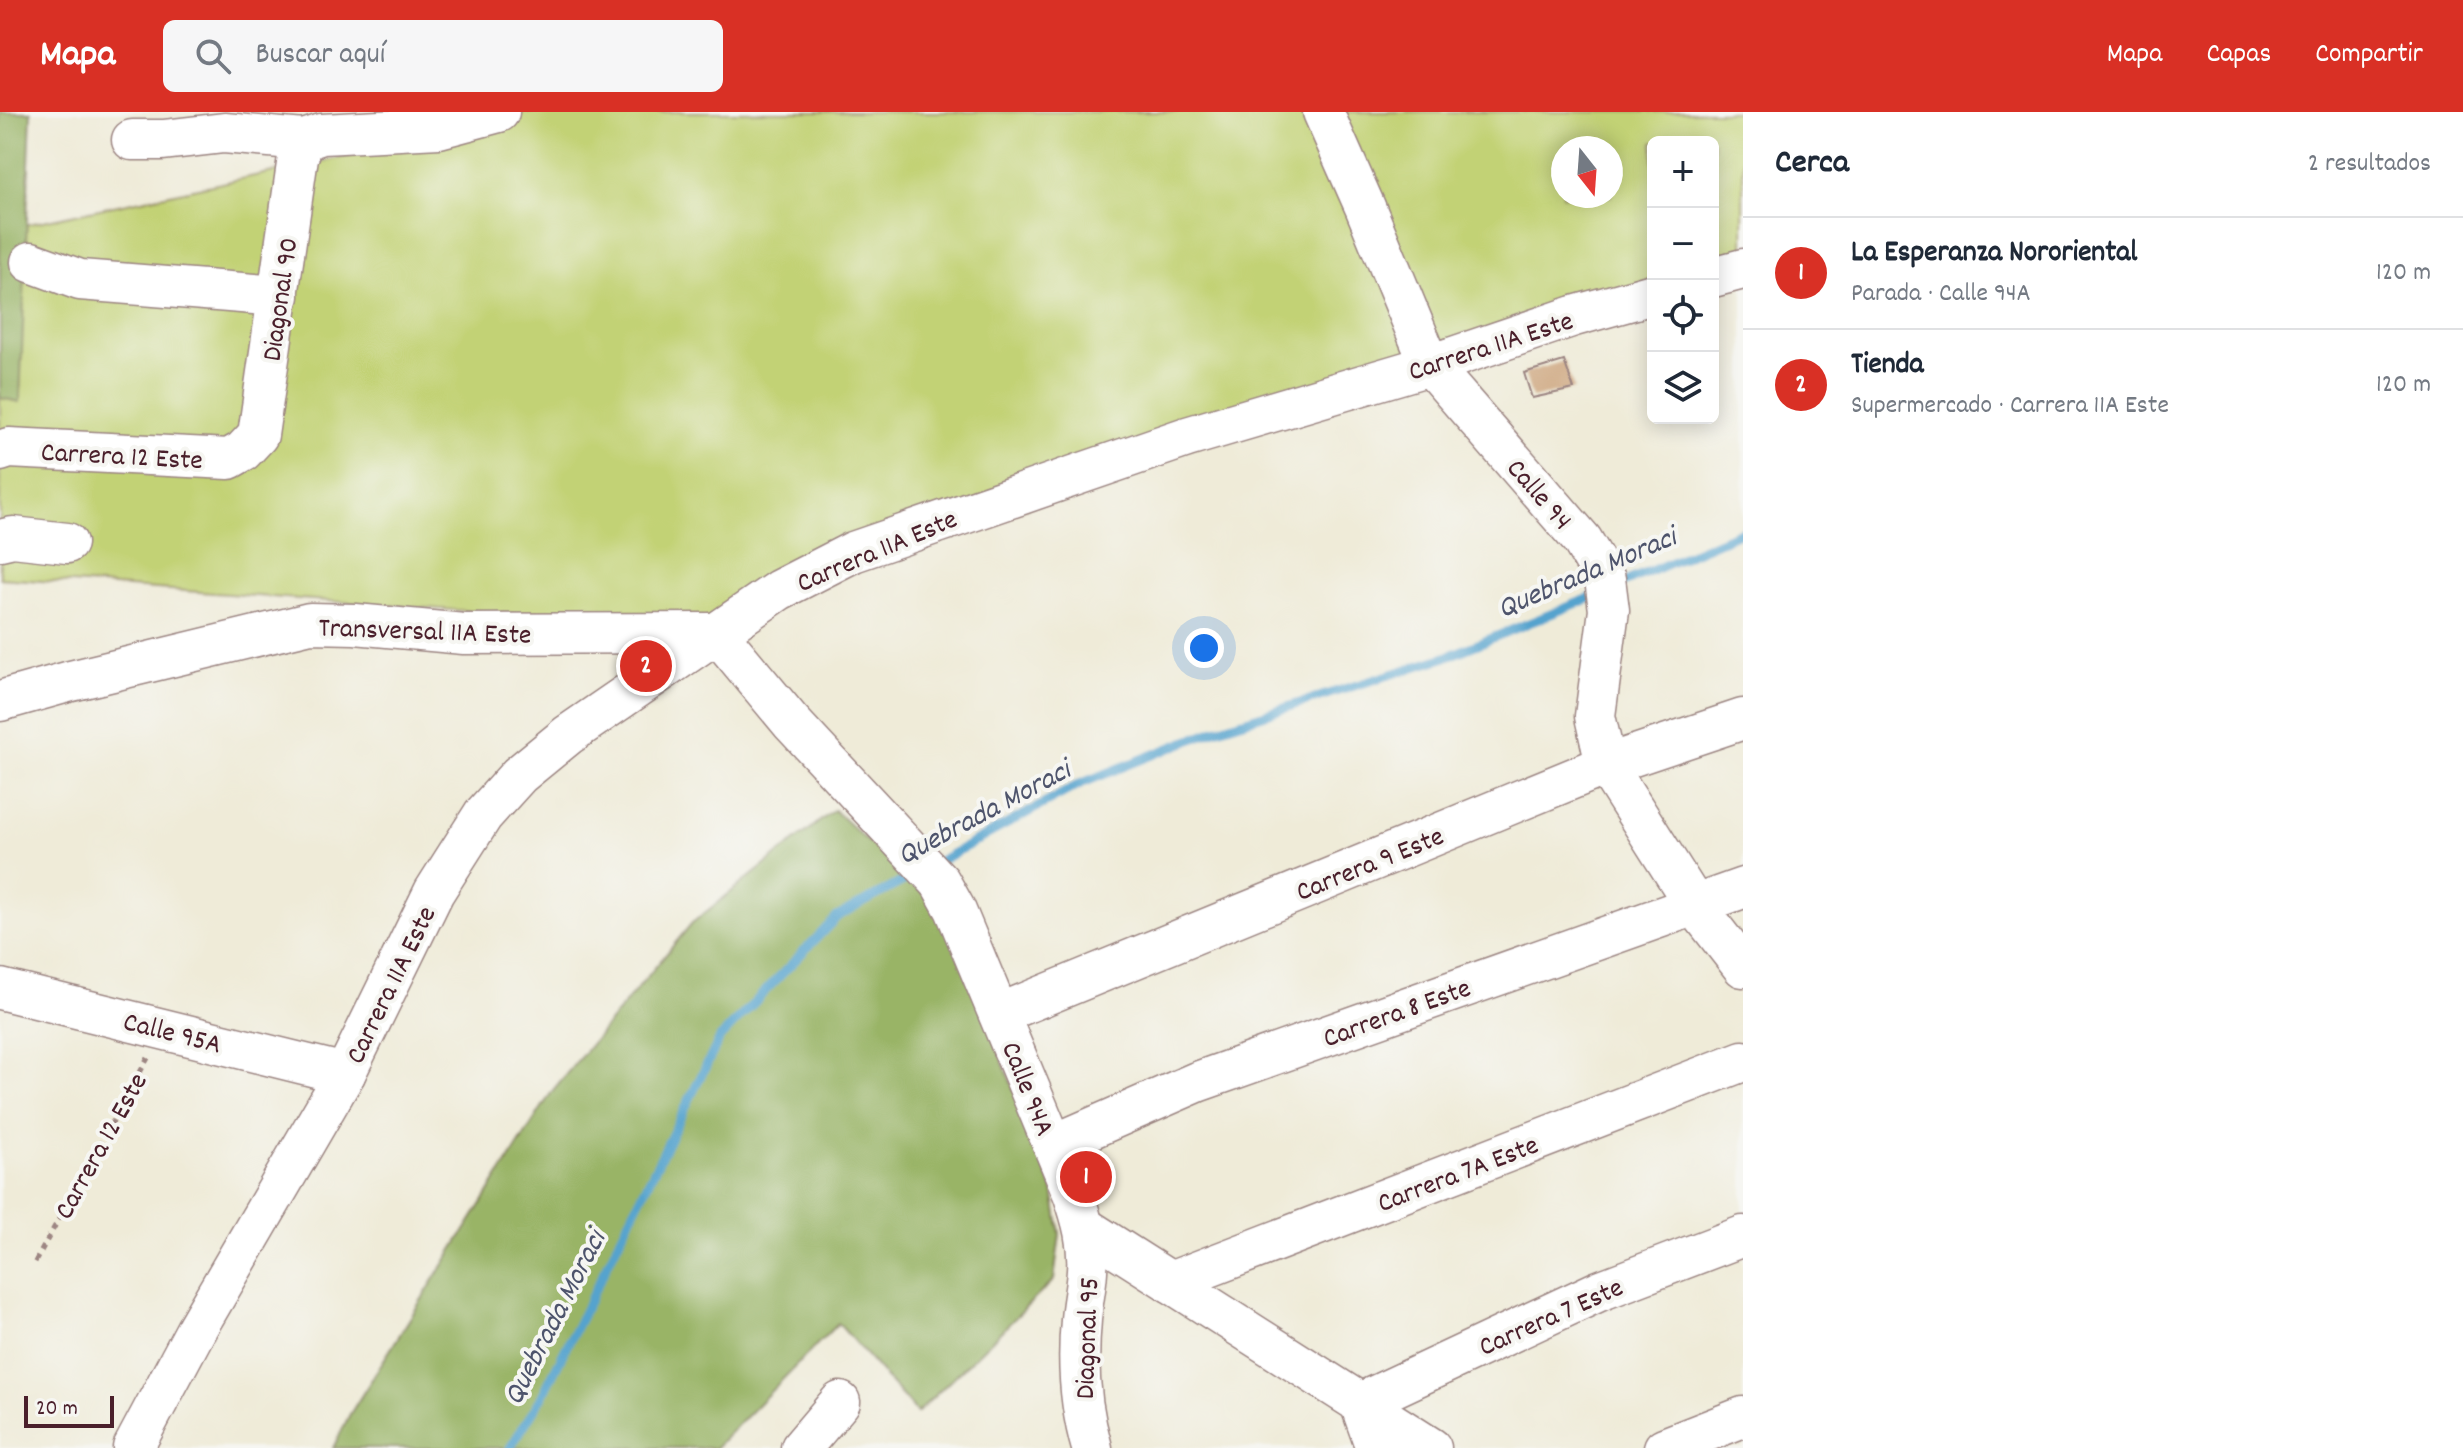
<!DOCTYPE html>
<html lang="es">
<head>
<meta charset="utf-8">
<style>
	body { margin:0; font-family:Dekko,sans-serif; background:#f6f6f7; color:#1f2937 }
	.controls { position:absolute; right:24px; top:24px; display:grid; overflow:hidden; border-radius:12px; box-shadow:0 4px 20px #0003 }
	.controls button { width:72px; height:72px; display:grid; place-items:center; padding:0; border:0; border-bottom:2px solid #e0e1e3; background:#fff; color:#1f2937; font:40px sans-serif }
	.compass { position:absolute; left:1551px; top:24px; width:72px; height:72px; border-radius:50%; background:#fff; box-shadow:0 4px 20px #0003; rotate:163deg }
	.scale { position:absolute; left:24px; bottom:20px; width:90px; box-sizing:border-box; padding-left:8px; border:4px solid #4a1f2b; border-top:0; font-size:22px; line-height:28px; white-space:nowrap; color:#4a1f2b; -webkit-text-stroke:6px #f6f6f2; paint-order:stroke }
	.you { position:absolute; left:1204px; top:536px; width:28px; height:28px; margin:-20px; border:6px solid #fff; border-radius:50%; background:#1a73e8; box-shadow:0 0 0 12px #1a73e833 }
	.badge { display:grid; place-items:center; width:52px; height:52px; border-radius:50%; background:#d93025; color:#fff; font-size:26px; font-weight:700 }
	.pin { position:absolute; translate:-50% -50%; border:4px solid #fff; box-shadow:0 2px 8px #0006 }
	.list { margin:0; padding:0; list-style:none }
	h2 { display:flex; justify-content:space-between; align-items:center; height:104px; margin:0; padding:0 32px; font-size:34px }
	h2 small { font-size:26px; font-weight:400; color:#747a83 }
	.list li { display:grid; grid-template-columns:52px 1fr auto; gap:24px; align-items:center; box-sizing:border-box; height:112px; padding:0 32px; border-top:2px solid #e0e1e3 }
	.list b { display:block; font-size:30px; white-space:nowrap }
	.list p { margin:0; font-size:26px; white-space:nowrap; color:#747a83 }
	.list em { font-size:26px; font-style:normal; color:#747a83 }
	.icon { flex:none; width:44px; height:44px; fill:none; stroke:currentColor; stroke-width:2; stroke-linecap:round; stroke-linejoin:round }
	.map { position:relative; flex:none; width:1743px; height:1336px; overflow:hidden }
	header { display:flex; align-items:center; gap:48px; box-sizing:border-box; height:112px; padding:0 40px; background:#d93025; color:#fff }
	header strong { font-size:38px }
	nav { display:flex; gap:44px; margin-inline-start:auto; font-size:28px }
	.search { width:560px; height:72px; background:#f6f6f7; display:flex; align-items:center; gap:20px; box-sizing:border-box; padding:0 28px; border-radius:12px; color:#747a83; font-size:30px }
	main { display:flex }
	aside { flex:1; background:#fff }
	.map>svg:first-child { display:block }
	.green { fill:#c2d275; stroke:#867850; stroke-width:2; fill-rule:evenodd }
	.forest { fill:#99b466; stroke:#726a48; stroke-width:2 }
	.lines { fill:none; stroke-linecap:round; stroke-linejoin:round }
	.stream { stroke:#54a3ce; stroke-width:9 }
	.building { fill:#d1ad89 }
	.minor-casing { stroke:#9c8582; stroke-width:43 }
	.path { stroke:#9c8582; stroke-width:5; stroke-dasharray:6 6; stroke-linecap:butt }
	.minor { stroke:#fff; stroke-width:40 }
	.labels { text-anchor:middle; stroke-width:8; stroke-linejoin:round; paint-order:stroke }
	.street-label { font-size:28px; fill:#4a1f2b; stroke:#f6f6f2 }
	.water-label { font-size:30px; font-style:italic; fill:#4e546c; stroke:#f6f6f2 }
</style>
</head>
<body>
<header>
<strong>Mapa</strong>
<div class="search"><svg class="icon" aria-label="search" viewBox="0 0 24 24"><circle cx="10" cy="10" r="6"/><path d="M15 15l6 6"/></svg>Buscar aquí</div>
<nav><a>Mapa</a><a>Capas</a><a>Compartir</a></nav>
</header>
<main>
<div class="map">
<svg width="1743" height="1336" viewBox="0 0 1743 1336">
	<rect width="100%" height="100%" fill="#f6f6f2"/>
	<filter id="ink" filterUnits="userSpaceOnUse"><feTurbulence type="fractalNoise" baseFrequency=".0125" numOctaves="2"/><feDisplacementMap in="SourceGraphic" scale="16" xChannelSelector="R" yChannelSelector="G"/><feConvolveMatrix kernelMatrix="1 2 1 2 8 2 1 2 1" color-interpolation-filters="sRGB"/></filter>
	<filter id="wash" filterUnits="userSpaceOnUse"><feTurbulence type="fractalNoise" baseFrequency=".006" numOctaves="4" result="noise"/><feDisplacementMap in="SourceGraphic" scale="32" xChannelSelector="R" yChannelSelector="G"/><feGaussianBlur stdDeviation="1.8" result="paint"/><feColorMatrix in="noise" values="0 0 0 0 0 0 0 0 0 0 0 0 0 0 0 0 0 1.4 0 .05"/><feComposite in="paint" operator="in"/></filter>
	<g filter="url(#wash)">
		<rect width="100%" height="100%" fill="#efebd8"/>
		<path class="green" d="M518 0H1743V142L1713 151V30H1653V168L697 515 0 466V118L368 40ZM1563 36H1611V84H1563Z"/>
		<g class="forest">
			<path d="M0 0H31L20 290 0 286Z"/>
			<path d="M834 698 925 783 955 829 1053 1077 1060 1122 1054 1168 917 1301 838 1211 715 1336H333L350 1302 553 978 692 811Z"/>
		</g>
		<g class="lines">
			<g class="stream">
				<path d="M1614 475 1743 419"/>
				<path d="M934 752 1080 672 1215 618 1446 545 1597 483"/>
				<path d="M510 1336 540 1288 720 926 837 805 918 761"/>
			</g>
		</g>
		<g id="blocks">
			<path class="building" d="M1564 249 1574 277 1532 286 1524 261Z"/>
		</g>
	</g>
	<g filter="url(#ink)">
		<use href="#blocks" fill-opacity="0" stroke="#9c8582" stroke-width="2"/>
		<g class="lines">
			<defs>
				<g id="minor">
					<path d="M1323 0 1365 95 1430 253 1582 428 1605 467 1609 498 1595 604 1606 653 1694 792 1743 855"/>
					<path d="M132 28H163L224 21 304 28 322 22 439 16 499 0"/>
					<path d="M31 150 80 168 279 184"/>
					<path d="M1713 165 1743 157"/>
					<path d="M0 339 9 336 229 347 243 339 258 323 298 45 304 28"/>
					<path d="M0 428 13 425 67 431"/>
					<path d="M717 521 791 610 940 770 955 797 1073 1081C1082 1107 1089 1132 1087 1159 1086 1176 1082 1192 1081 1208 1077 1251 1080 1295 1092 1336"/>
					<path d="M0 589 71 569 310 511 355 512 464 522 717 521"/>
					<path d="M0 877 345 962"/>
					<path d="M999 902 1606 653 1743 607"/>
					<path d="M1053 1033 1197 970 1743 776"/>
					<path d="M1084 1115 1431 1336"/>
					<path d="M1170 1170 1743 949"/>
					<path d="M133 1336 198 1214 345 962 434 780 453 750 483 703 519 663 568 623 779 478 853 440 1187 325 1430 253 1574 204 1653 182"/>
					<path d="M801 1336 840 1290"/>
					<path d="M1376 1336 1360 1291 1599 1179 1743 1124"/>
					<path d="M1664 1336 1743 1305"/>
				</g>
			</defs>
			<use href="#minor" class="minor-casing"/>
			<path class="path" d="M35 1150 148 946"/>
			<use href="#minor" class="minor"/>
		</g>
	</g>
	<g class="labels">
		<g class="street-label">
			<text transform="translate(278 187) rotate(-82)" y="10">Diagonal 90</text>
			<text transform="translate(1490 232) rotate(-18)" y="10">Carrera 11A Este</text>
			<text transform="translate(122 342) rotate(3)" y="10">Carrera 12 Este</text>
			<text transform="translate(1541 381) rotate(49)" y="10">Calle 94</text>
			<text transform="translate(876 437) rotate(-23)" y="10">Carrera 11A Este</text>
			<text transform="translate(425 517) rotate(2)" y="10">Transversal 11A Este</text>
			<text transform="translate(1369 750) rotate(-22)" y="10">Carrera 9 Este</text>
			<text transform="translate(389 872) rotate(-64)" y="10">Carrera 11A Este</text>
			<text transform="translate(1396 899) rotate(-20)" y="10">Carrera 8 Este</text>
			<text transform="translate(173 919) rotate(14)" y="10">Calle 95A</text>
			<text transform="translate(1030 976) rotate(68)" y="10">Calle 94A</text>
			<text transform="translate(99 1033) rotate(-61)" y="10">Carrera 12 Este</text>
			<text transform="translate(1457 1060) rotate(-21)" y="10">Carrera 7A Este</text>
			<text transform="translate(1550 1203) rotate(-24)" y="10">Carrera 7 Este</text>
			<text transform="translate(1085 1226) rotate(-88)" y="10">Diagonal 95</text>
		</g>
		<g class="water-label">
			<text transform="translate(1586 459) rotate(-23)" y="10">Quebrada Moraci</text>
			<text transform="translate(983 699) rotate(-28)" y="10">Quebrada Moraci</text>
			<text transform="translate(553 1205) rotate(-63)" y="10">Quebrada Moraci</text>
		</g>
	</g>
</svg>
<div class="controls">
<button>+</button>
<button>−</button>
<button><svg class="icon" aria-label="locate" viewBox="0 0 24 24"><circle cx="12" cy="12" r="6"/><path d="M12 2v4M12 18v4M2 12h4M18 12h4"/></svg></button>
<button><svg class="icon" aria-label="layers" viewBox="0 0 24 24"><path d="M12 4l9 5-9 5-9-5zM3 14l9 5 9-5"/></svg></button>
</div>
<svg class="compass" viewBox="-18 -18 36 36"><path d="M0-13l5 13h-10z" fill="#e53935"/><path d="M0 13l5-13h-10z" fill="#747a83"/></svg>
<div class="scale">20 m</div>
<div class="you"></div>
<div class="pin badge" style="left:1086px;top:1065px">1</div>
<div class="pin badge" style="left:646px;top:554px">2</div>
</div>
<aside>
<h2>Cerca<small>2 resultados</small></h2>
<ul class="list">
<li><span class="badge">1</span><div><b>La Esperanza Nororiental</b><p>Parada · Calle 94A</p></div><em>120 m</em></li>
<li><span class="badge">2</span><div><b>Tienda</b><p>Supermercado · Carrera 11A Este</p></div><em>120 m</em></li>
</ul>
</aside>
</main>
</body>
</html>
